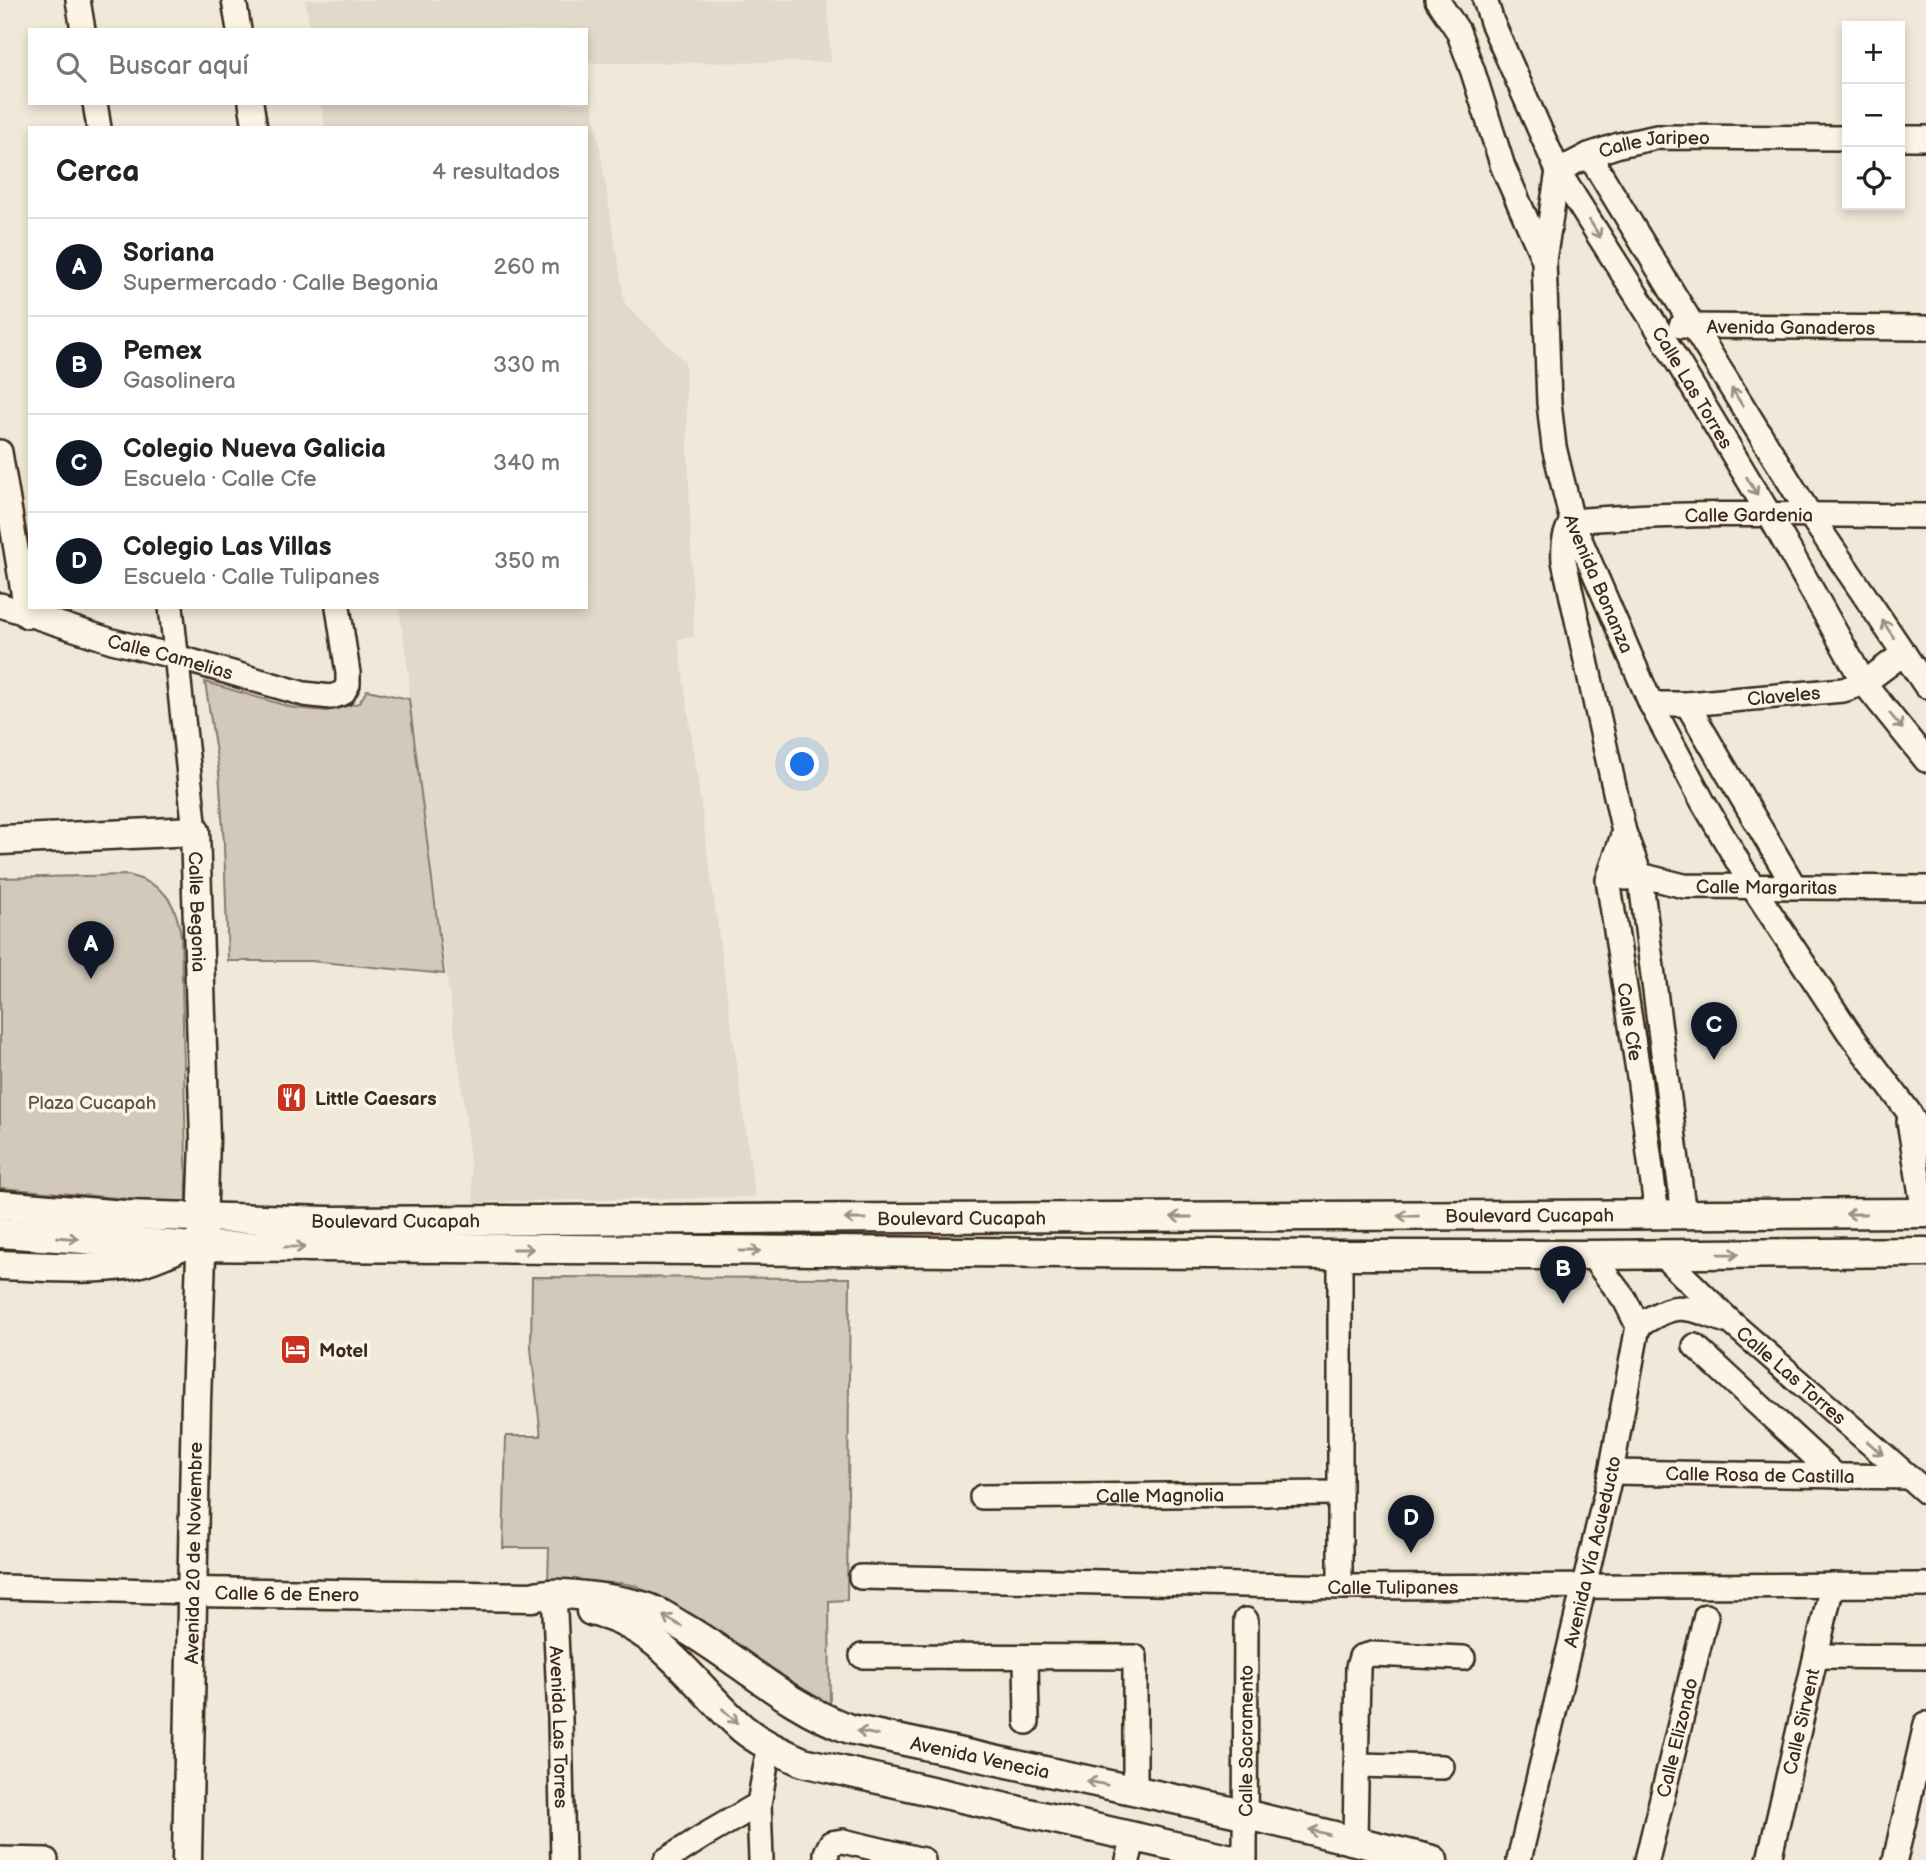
<!DOCTYPE html>
<html lang="es">
<head>
<meta charset="utf-8">
<style>
	body { margin:0; font-family:"Balsamiq Sans",sans-serif; background:#f2f2f2; color:#222 }
	.controls { position:absolute; right:21px; top:21px; display:grid; overflow:hidden; border-radius:0px; box-shadow:0 4px 10px #0003 }
	.controls button { width:63px; height:63px; display:grid; place-items:center; padding:0; border:0; border-bottom:2px solid #e0e0e0; background:#fff; color:#222; font:35px sans-serif }
	.you { position:absolute; left:803px; top:765px; width:24px; height:24px; margin:-18px; border:5px solid #fff; border-radius:50%; background:#1a73e8; box-shadow:0 0 0 10px #1a73e833 }
	.badge { display:grid; place-items:center; width:46px; height:46px; border-radius:50%; background:#111827; color:#fff; font-size:23px; font-weight:700 }
	.pin { position:absolute; translate:-50% -58px; filter:drop-shadow(0 2px 4px #0008) }
	.pin::after { content:''; position:absolute; top:37px; width:24px; height:21px; background:inherit; clip-path:polygon(0 0,100% 0,50% 100%) }
	.list { margin:0; padding:0; list-style:none }
	h2 { display:flex; justify-content:space-between; align-items:center; height:91px; margin:0; padding:0 28px; font-size:30px }
	h2 small { font-size:23px; font-weight:400; color:#767676 }
	.list li { display:grid; grid-template-columns:46px 1fr auto; gap:21px; align-items:center; box-sizing:border-box; height:98px; padding:0 28px; border-top:2px solid #e0e0e0 }
	.list b { display:block; font-size:26px; white-space:nowrap }
	.list p { margin:0; font-size:23px; white-space:nowrap; color:#767676 }
	.list em { font-size:23px; font-style:normal; color:#767676 }
	.icon { flex:none; width:38px; height:38px; fill:none; stroke:currentColor; stroke-width:2; stroke-linecap:round; stroke-linejoin:round }
	.map { position:relative; flex:none; width:1926px; height:1860px; overflow:hidden }
	.search { position:absolute; background:#fff; box-shadow:0 4px 10px #0003; left:28px; top:28px; width:560px; height:77px; display:flex; align-items:center; gap:18px; box-sizing:border-box; padding:0 24px; border-radius:0px; color:#767676; font-size:26px }
	.panel { position:absolute; background:#fff; box-shadow:0 4px 10px #0003; left:28px; top:126px; width:560px; height:483px; border-radius:0px }
	.map>svg:first-child { display:block }
	.built { fill:#e1d9c9 }
	.green { fill:#d2c9ba; stroke:#867a6c; stroke-width:2 }
	.lines { fill:none; stroke-linecap:round; stroke-linejoin:round }
	.minor-casing { stroke:#3b2a1e; stroke-width:28 }
	.major-casing { stroke:#3b2a1e; stroke-width:33 }
	.minor { stroke:#fcf5e5; stroke-width:23 }
	.major { stroke:#fcf5e5; stroke-width:28 }
	.oneway { stroke:#9c9082 }
	.labels { text-anchor:middle; stroke-width:7; stroke-linejoin:round; paint-order:stroke }
	.street-label { font-size:19px; fill:#3b2a1e; stroke:#fcf5e5 }
	.poi-label { font-size:19px; font-weight:bold; fill:#3b2a1e; stroke:#fcf5e5; text-anchor:start }
	.park-label { font-size:19px; fill:#615245; stroke:#fcf5e5 }
</style>
</head>
<body>
<div class="map">
<svg width="1926" height="1860" viewBox="0 0 1926 1860">
	<rect width="100%" height="100%" fill="#f0e9d9"/>
	<filter id="ink" filterUnits="userSpaceOnUse"><feTurbulence type="fractalNoise" baseFrequency=".0143" numOctaves="2"/><feDisplacementMap in="SourceGraphic" scale="14" xChannelSelector="R" yChannelSelector="G"/><feConvolveMatrix kernelMatrix="1 2 1 2 8 2 1 2 1" color-interpolation-filters="sRGB"/></filter>
	<g filter="url(#ink)">
		<g class="built">
			<path d="M305 0H827L831 62 586 63V30H310Z"/>
			<path d="M586 64 625 304 685 361 694 637 678 639 755 1197 474 1202 463 1095 409 699V676L399 607H586V128H325L321 103H586Z"/>
		</g>
		<g class="green">
			<path d="M205 682 294 708 327 711 359 703 367 690 409 699 444 974 311 961H228L224 845 219 772Z"/>
			<path d="M128 875C164 885 175 899 181 935L187 1204 0 1188V878Z"/>
			<path d="M532 1277 850 1278 847 1600 829 1601 830 1708 812 1701 637 1586 620 1583 548 1582 549 1548H503L506 1436H541L531 1349Z"/>
		</g>
		<g class="lines">
			<defs>
				<g id="minor">
					<path d="M78 0 83 30"/>
					<path d="M234 0 239 30"/>
					<path id="s1" d="M1437 0 1458 31 1473 72 1503 167 1544 260 1549 403 1554 447 1572 521 1651 704 1703 802 1752 886 1848 1031 1908 1111 1926 1141"/>
					<path id="s2" d="M1485 0 1492 22 1558 171 1656 326 1769 514 1864 683 1926 760"/>
					<path d="M95 103 99 128"/>
					<path d="M251 103 255 128"/>
					<path d="M1900 138H1926"/>
					<path d="M1589 155 1693 326 1810 515 1926 686"/>
					<path id="s3" d="M1544 260 1558 171 1589 155 1619 145 1657 137 1847 138"/>
					<path id="s4" d="M1681 326 1926 328"/>
					<path d="M0 452 27 616"/>
					<path d="M1572 521C1564 534 1563 546 1564 561L1624 832 1640 875 1684 1215"/>
					<path id="s5" d="M1572 521C1690 511 1808 515 1926 516"/>
					<path id="s6" d="M0 605 112 641 177 657 304 694 331 697 343 693 348 684V673L338 607"/>
					<path d="M171 607 195 831"/>
					<path id="s7" d="M1651 704H1687L1843 690 1864 683 1904 653"/>
					<path d="M1687 704 1794 886"/>
					<path id="s8" d="M1624 832 1608 880 1639 1077 1657 1215"/>
					<path id="s9" d="M1626 878 1640 875 1684 886 1926 888"/>
					<path d="M1909 1121 1924 1213"/>
					<path id="s10" d="M1661 1254 1733 1324 1926 1492"/>
					<path d="M1340 1255V1587"/>
					<path d="M1638 1326C1678 1300 1684 1306 1726 1321"/>
					<path d="M1695 1346 1836 1476"/>
					<path id="s11" d="M1611 1472 1909 1477"/>
					<path id="s12" d="M982 1497 1340 1493"/>
					<path id="s13" d="M861 1577 1340 1587 1926 1585"/>
					<path d="M0 1587 193 1592"/>
					<path id="s14" d="M554 1592 560 1719 563 1860"/>
					<path d="M862 1656 1135 1657V1791"/>
					<path d="M1817 1656 1926 1657"/>
					<path d="M1026 1658 1027 1722"/>
					<path d="M1356 1765 1442 1767"/>
					<path d="M1355 1840 1358 1667 1361 1657 1372 1654 1463 1658"/>
					<path d="M0 1859 46 1860"/>
					<path d="M666 1860 702 1837 759 1804"/>
					<path d="M761 1860 759 1804 769 1747"/>
					<path d="M827 1860 826 1853 831 1843 843 1841 923 1860"/>
					<path d="M1128 1860 1134 1836"/>
					<path id="s15" d="M1245 1860 1246 1620"/>
					<path id="s16" d="M1519 1860 1611 1472 1638 1326 1625 1300 1591 1255"/>
					<path id="s17" d="M1647 1860 1706 1616"/>
					<path id="s18" d="M1769 1860 1832 1585"/>
					<path d="M1895 1860 1926 1724"/>
				</g>
				<g id="major">
					<path id="s19" d="M0 840 195 831 205 1140 196 1400 187 1860"/>
					<path id="s20" d="M0 1205 124 1215 328 1221 1926 1213"/>
					<path d="M0 1233 183 1246 1340 1255H1591L1926 1252"/>
					<path d="M0 1265C43 1266 89 1271 132 1264 146 1262 160 1255 173 1250"/>
					<path id="s21" d="M193 1592 532 1597C550 1592 566 1594 585 1596 602 1598 638 1603 653 1610 663 1614 672 1621 681 1626 739 1659 787 1707 850 1729L1244 1814 1433 1860"/>
					<path d="M591 1611C661 1626 693 1685 742 1728 760 1743 781 1752 803 1762L1236 1860"/>
				</g>
			</defs>
			<use href="#minor" class="minor-casing"/>
			<use href="#major" class="major-casing"/>
			<use href="#minor" class="minor"/>
			<use href="#major" class="major"/>
		</g>
		<defs><path id="oneway-shaft" d="M-6 0H5M1.5-3L5.5 0L1.5 3" fill="none" stroke-width="1.6" stroke-linecap="round" stroke-linejoin="round" transform="scale(1.75)"/></defs>
		<g class="oneway">
			<use href="#oneway-shaft" transform="translate(1595 229) rotate(58)"/>
			<use href="#oneway-shaft" transform="translate(1737 397) rotate(-122)"/>
			<use href="#oneway-shaft" transform="translate(1752 486) rotate(59)"/>
			<use href="#oneway-shaft" transform="translate(1888 629) rotate(-124)"/>
			<use href="#oneway-shaft" transform="translate(1896 721) rotate(50)"/>
			<use href="#oneway-shaft" transform="translate(1856 1214) rotate(180)"/>
			<use href="#oneway-shaft" transform="translate(1408 1216) rotate(180)"/>
			<use href="#oneway-shaft" transform="translate(1181 1217) rotate(180)"/>
			<use href="#oneway-shaft" transform="translate(855 1219) rotate(180)"/>
			<use href="#oneway-shaft" transform="translate(68 1238) rotate(4)"/>
			<use href="#oneway-shaft" transform="translate(295 1247) rotate(1)"/>
			<use href="#oneway-shaft" transform="translate(523 1249)"/>
			<use href="#oneway-shaft" transform="translate(750 1251)"/>
			<use href="#oneway-shaft" transform="translate(1729 1254) rotate(-1)"/>
			<use href="#oneway-shaft" transform="translate(1875 1448) rotate(41)"/>
			<use href="#oneway-shaft" transform="translate(672 1621) rotate(-150)"/>
			<use href="#oneway-shaft" transform="translate(730 1716) rotate(43)"/>
			<use href="#oneway-shaft" transform="translate(867 1733) rotate(-168)"/>
			<use href="#oneway-shaft" transform="translate(1097 1783) rotate(-168)"/>
			<use href="#oneway-shaft" transform="translate(1319 1832) rotate(-166)"/>
		</g>
	</g>
	<defs>
		<symbol id="restaurant-square" viewBox="-11 -11 22 22"><rect x="-9" y="-9" width="18" height="18" rx="4" fill="#c8321e" stroke="#fcf5e5"/><path d="M-5-6h1v4h1v-4h1v4h1v-4h1v5L-1.5 .5V6h-2V.5L-5-1ZM5-6V6H3V1.5H1.5Q1.5-4 5-6Z" fill="#fff"/></symbol>
		<symbol id="hotel-square" viewBox="-11 -11 22 22"><rect x="-9" y="-9" width="18" height="18" rx="4" fill="#c8321e" stroke="#fcf5e5"/><path d="M-6-4.5h1.5V1H6V5H4.5V3h-9V5H-6ZM-4 0a1.8 1.8 0 1 1 3.6 0ZM.5 0V-2.5h3Q6-2.5 6 0Z" fill="#fff"/></symbol>
	</defs>
	<g fill-rule="evenodd">
		<use href="#restaurant-square" x="274" y="1080" width="35" height="35"/>
		<use href="#hotel-square" x="278" y="1332" width="35" height="35"/>
	</g>
	<g class="labels">
		<g class="street-label">
			<text dy="7" stroke="none"><textPath href="#s3" startOffset="192">Calle Jaripeo</textPath></text>
			<text dy="7" stroke="none"><textPath href="#s4" startOffset="110">Avenida Ganaderos</textPath></text>
			<text dy="7" stroke="none"><textPath href="#s2" startOffset="441">Calle Las Torres</textPath></text>
			<text dy="7" stroke="none"><textPath href="#s5" startOffset="177">Calle Gardenia</textPath></text>
			<text dy="7" stroke="none"><textPath href="#s1" startOffset="614">Avenida Bonanza</textPath></text>
			<text dy="7" stroke="none"><textPath href="#s6" startOffset="178">Calle Camelias</textPath></text>
			<text dy="7" stroke="none"><textPath href="#s7" startOffset="133">Claveles</textPath></text>
			<text dy="7" stroke="none"><textPath href="#s9" startOffset="142">Calle Margaritas</textPath></text>
			<text dy="7" stroke="none"><textPath href="#s19" startOffset="276">Calle Begonia</textPath></text>
			<text dy="7" stroke="none"><textPath href="#s8" startOffset="194">Calle Cfe</textPath></text>
			<text dy="7" stroke="none"><textPath href="#s20" startOffset="1530">Boulevard Cucapah</textPath></text>
			<text dy="7" stroke="none"><textPath href="#s20" startOffset="962">Boulevard Cucapah</textPath></text>
			<text dy="7" stroke="none"><textPath href="#s20" startOffset="396">Boulevard Cucapah</textPath></text>
			<text dy="7" stroke="none"><textPath href="#s10" startOffset="178">Calle Las Torres</textPath></text>
			<text dy="7" stroke="none"><textPath href="#s11" startOffset="149">Calle Rosa de Castilla</textPath></text>
			<text dy="7" stroke="none"><textPath href="#s12" startOffset="178">Calle Magnolia</textPath></text>
			<text dy="7" stroke="none"><textPath href="#s16" startOffset="317">Avenida Vía Acueducto</textPath></text>
			<text transform="translate(193 1553) rotate(-89)" y="7">Avenida 20 de Noviembre</text>
			<text dy="7" stroke="none"><textPath href="#s13" startOffset="532">Calle Tulipanes</textPath></text>
			<text dy="7" stroke="none"><textPath href="#s21" startOffset="94">Calle 6 de Enero</textPath></text>
			<text dy="7" stroke="none"><textPath href="#s18" startOffset="142">Calle Sirvent</textPath></text>
			<text dy="7" stroke="none"><textPath href="#s14" startOffset="135">Avenida Las Torres</textPath></text>
			<text dy="7" stroke="none"><textPath href="#s17" startOffset="126">Calle Elizondo</textPath></text>
			<text dy="7" stroke="none"><textPath href="#s15" startOffset="119">Calle Sacramento</textPath></text>
			<text dy="7" stroke="none"><textPath href="#s21" startOffset="826">Avenida Venecia</textPath></text>
		</g>
		<g class="poi-label">
			<text x="315" y="1105">Little Caesars</text>
			<text x="319" y="1357">Motel</text>
		</g>
		<g class="park-label">
			<text x="92" y="1109">Plaza Cucapah</text>
		</g>
	</g>
</svg>
<div class="controls">
<button>+</button>
<button>−</button>
<button><svg class="icon" aria-label="locate" viewBox="0 0 24 24"><circle cx="12" cy="12" r="6"/><path d="M12 2v4M12 18v4M2 12h4M18 12h4"/></svg></button>
</div>
<div class="you"></div>
<div class="pin badge" style="left:91px;top:979px">A</div>
<div class="pin badge" style="left:1563px;top:1304px">B</div>
<div class="pin badge" style="left:1714px;top:1060px">C</div>
<div class="pin badge" style="left:1411px;top:1553px">D</div>
<div class="search"><svg class="icon" aria-label="search" viewBox="0 0 24 24"><circle cx="10" cy="10" r="6"/><path d="M15 15l6 6"/></svg>Buscar aquí</div>
<section class="panel">
<h2>Cerca<small>4 resultados</small></h2>
<ul class="list">
<li><span class="badge">A</span><div><b>Soriana</b><p>Supermercado · Calle Begonia</p></div><em>260 m</em></li>
<li><span class="badge">B</span><div><b>Pemex</b><p>Gasolinera</p></div><em>330 m</em></li>
<li><span class="badge">C</span><div><b>Colegio Nueva Galicia</b><p>Escuela · Calle Cfe</p></div><em>340 m</em></li>
<li><span class="badge">D</span><div><b>Colegio Las Villas</b><p>Escuela · Calle Tulipanes</p></div><em>350 m</em></li>
</ul>
</section>
</div>
</body>
</html>
